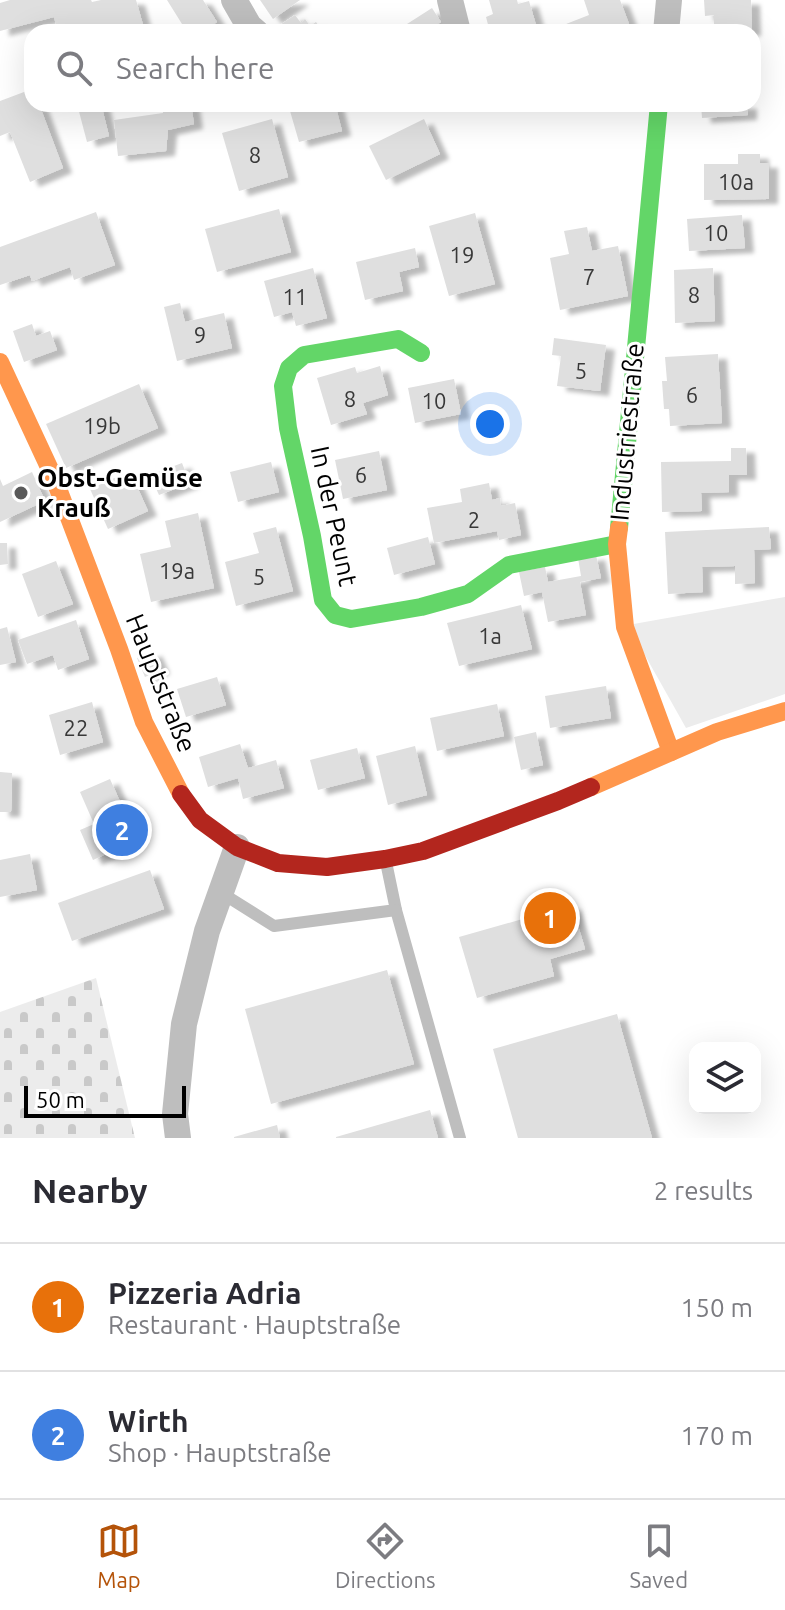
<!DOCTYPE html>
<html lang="en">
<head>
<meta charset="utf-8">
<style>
	body { margin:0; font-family:Ubuntu,sans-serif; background:#f7f7f7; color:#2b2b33 }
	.controls { position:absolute; right:24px; bottom:24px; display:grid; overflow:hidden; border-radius:16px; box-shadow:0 8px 32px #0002 }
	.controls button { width:72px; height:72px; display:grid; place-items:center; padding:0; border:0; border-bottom:2px solid #e1e1e2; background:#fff; color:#2b2b33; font:40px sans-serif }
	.scale { position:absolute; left:24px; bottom:20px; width:162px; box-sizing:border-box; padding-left:8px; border:4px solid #000; border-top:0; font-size:22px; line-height:28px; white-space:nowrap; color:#000; -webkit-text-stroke:6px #fff; paint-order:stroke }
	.you { position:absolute; left:490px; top:424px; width:28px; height:28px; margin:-20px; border:6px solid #fff; border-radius:50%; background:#1a73e8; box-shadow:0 0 0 12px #1a73e833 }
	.badge { display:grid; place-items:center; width:52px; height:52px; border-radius:50%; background:#b45309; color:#fff; font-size:26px; font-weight:700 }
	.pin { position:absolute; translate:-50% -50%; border:4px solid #fff; box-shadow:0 2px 8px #0006 }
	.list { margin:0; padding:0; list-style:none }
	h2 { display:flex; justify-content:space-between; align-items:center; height:104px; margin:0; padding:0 32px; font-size:34px }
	h2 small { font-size:26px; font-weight:400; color:#7c7c81 }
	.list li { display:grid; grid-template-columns:52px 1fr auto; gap:24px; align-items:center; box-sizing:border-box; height:128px; padding:0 32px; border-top:2px solid #e1e1e2 }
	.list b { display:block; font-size:30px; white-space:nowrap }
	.list p { margin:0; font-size:26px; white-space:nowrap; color:#7c7c81 }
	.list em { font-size:26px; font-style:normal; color:#7c7c81 }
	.icon { flex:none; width:44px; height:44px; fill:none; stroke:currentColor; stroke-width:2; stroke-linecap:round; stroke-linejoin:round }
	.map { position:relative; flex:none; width:785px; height:1138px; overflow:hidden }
	.search { position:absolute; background:#fff; box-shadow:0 8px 32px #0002; left:24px; right:24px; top:24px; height:88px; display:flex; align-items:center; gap:20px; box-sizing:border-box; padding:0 28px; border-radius:24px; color:#7c7c81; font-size:30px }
	.sheet { height:360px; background:#fff }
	nav { display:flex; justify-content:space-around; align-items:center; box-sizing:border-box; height:112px; border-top:2px solid #e1e1e2; background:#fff; font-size:22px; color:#7c7c81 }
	nav a { display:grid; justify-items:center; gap:4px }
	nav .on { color:#b45309 }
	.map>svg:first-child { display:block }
	.green { fill:#ececec }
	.cemetery { fill:url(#cemetery-stones) }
	.building { fill:#dfdfdf; filter:url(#shadow) }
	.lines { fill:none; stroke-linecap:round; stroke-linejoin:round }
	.lane { stroke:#bebebe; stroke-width:12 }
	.street { stroke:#bebebe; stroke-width:26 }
	.fast { stroke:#63d668; stroke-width:18 }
	.slow { stroke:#ff974d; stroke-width:18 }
	.jam { stroke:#b3261e; stroke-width:18 }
	.poi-dot { fill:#595959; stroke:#fff; stroke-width:3 }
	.labels { text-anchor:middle; stroke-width:6; stroke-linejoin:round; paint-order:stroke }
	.number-label { font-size:22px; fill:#383838 }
	.street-label { font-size:26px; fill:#000; stroke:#fff }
	.poi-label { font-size:26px; font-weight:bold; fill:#000; stroke:#fff; text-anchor:start }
</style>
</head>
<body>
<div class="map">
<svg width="785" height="1138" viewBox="0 0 785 1138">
	<defs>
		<pattern id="cemetery-stones" width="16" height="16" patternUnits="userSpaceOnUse" patternTransform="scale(2)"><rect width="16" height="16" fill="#ececec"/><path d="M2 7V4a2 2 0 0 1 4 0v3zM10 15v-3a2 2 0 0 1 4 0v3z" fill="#c9c9c9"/></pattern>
		<filter id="shadow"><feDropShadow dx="9" dy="5" stdDeviation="2" flood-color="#0004"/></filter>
	</defs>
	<rect width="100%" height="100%" fill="#fff"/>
	<path class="green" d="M785 597V694L686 728 628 625Z"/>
	<path class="cemetery" d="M96 978 135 1138H0V1012Z"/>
	<g class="building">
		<path d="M10 0H91L92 2 101 0H136L145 32H58L54 17 0 31V3Z"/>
		<path d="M167 0H203L217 22 201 32H187Z"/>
		<path d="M260 0H300L273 19Z"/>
		<path d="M489 0H517L518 4 529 1 538 32H490L486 17 493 14Z"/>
		<path d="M584 0H620L632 32H564L561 26 589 15Z"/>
		<path d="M704 0H751L752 31 714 32V15L705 16Z"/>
		<path d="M432 8 441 22 424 32H412L407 24Z"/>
		<path d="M295 15 301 23 305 19 310 26 316 22 323 32H280L277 27Z"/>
		<path d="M32 89V104H39L63 168 30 182 10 132 0 136V101Z"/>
		<path d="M77 104H101L109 136 87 142Z"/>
		<path d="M162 104H191L194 124 168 130 166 151 118 156 114 120 163 113Z"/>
		<path d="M288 104H335L342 131 299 142Z"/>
		<path d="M701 104H748V115L702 118Z"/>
		<path d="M272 119 288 177 239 191 222 133Z"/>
		<path d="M424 119 440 154 386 180 369 146Z"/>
		<path d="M738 154H760V163H769V199L704 200V164H738Z"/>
		<path d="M279 209 291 252 217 272 205 229Z"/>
		<path d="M96 212 115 265 74 280 70 267 32 281 30 275 0 285V247Z"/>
		<path d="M475 213 495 284 449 296 429 226Z"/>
		<path d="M742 215 745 248 689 251 687 219Z"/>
		<path d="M587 227 592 251 618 246 628 296 560 310 550 258 569 254 564 231Z"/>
		<path d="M415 248 419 267 399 272 403 291 365 300 356 262Z"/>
		<path d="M313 268 327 318 296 326 292 312 274 317 264 281Z"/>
		<path d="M713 268 715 321 675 323 674 270Z"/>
		<path d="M180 303 185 322 224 313 232 348 177 361 164 307Z"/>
		<path d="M32 324 36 336 50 331 57 350 24 362 13 331Z"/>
		<path d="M554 338 606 345 600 391 557 386 561 356 552 355Z"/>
		<path d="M718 354 722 423 670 426 669 409H664L662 381H667L665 357Z"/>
		<path d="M380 366 388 395 363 403 367 414 331 425 317 378 355 367 357 373Z"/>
		<path d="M454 379 461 414 415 423 408 388Z"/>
		<path d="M139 384 158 428 66 468 46 424Z"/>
		<path d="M731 448H746L747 475H729V492L701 493 702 511 662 512 661 462 731 461Z"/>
		<path d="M379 451 387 490 343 499 335 460Z"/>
		<path d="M271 462 279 492 238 502 230 472Z"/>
		<path d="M182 463 190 483 159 495 150 475Z"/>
		<path d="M130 471 148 511 108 529 90 489Z"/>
		<path d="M32 472 45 501 0 522V479L3 486Z"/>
		<path d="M489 483 492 500 500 498 501 506 515 503 521 535 499 540 497 531 434 543 427 508 462 502 460 489Z"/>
		<path d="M198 513 214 588 151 602 140 554 171 547 165 521Z"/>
		<path d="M276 527 293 591 236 606 225 562 259 553 253 533Z"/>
		<path d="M769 527 771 549 754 550 755 583 735 584V566L702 567 703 592 668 594 665 532Z"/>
		<path d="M428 537 435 564 394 575 387 548Z"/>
		<path d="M0 543H7L8 564 0 565Z"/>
		<path d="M596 555 601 578 580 582 586 615 548 622 542 592 524 596 519 572 545 567 548 582 581 576 578 558Z"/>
		<path d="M56 561 73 604 38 617 22 574Z"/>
		<path d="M521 605 532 649 459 666 447 623Z"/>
		<path d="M76 620 89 659 58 670 53 655 27 664 18 640Z"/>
		<path d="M7 627 16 662 0 665V629Z"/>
		<path d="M153 651 161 669 145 677 137 658Z"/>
		<path d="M217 677 226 705 186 717 177 689Z"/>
		<path d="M606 686 611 718 550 728 545 696Z"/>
		<path d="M92 702 103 742 60 755 49 715Z"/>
		<path d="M497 704 504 736 437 751 430 718Z"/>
		<path d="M536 732 543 765 521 770 514 737Z"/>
		<path d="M240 744 248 768 276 760 284 788 243 799 238 778 208 787 199 757Z"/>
		<path d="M415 746 427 795 388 805 376 756Z"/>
		<path d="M357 748 365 778 318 790 310 760Z"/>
		<path d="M0 772 12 773 11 812H0Z"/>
		<path d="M110 779 137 840 93 860 80 830 94 824 80 792Z"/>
		<path d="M30 854 37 890 0 897V860Z"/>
		<path d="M150 870 164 909 72 941 58 903Z"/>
		<path d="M572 905 585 949 550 959 554 976 477 998 459 937Z"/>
		<path d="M387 970 414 1064 271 1104 245 1009Z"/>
		<path d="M617 1014 652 1138H518L493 1049Z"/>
		<path d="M430 1110 438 1138H336V1137Z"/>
		<path d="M277 1125 280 1138H234V1137Z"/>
	</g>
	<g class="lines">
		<g class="lane">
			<path d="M220 892 274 926 396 910 386 862"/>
			<path d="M396 910 460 1138"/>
		</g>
		<g class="street">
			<path d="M234 0 249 26 256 32"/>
			<path d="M450 0 458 32"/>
			<path d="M666 32 669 0"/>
			<path d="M178 1138 175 1114 184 1024 207 931 237 847"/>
		</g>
		<g class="fast">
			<path d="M421 353 398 339 304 355 289 368 283 386 288 428 312 536 323 600 335 615 351 619 421 607 468 594 509 565 617 544"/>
			<path d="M619 528 659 104"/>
		</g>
		<g class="slow">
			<path d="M0 362 54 478 119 649 144 722 181 794"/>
			<path d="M619 528 617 544 625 627 671 752"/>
			<path d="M591 787 717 732 785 711"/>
		</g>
		<path class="jam" d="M181 794 200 820 237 847 278 863 327 867 385 859 423 851 558 801 591 787"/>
	</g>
	<circle class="poi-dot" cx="21" cy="493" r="8"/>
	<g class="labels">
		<g class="number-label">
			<text x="255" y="163">8</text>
			<text x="736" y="190">10a</text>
			<text x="716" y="241">10</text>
			<text x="462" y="263">19</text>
			<text x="589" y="285">7</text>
			<text x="694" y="303">8</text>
			<text x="295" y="305">11</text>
			<text x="200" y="343">9</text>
			<text x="581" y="379">5</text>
			<text x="692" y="403">6</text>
			<text x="350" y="407">8</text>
			<text x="434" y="409">10</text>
			<text x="102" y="434">19b</text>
			<text x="361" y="483">6</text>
			<text x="474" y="528">2</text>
			<text x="177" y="579">19a</text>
			<text x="259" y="585">5</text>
			<text x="490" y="644">1a</text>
			<text x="76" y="736">22</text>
		</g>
		<g class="street-label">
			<text transform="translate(627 432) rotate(-85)" y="9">Industriestraße</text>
			<text transform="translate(334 516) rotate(78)" y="9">In der Peunt</text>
			<text transform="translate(161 683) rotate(68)" y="9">Hauptstraße</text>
		</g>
		<g class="poi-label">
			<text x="37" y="487">Obst-Gemüse<tspan x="37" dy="30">Krauß</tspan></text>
		</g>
	</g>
</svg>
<div class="controls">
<button><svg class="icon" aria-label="layers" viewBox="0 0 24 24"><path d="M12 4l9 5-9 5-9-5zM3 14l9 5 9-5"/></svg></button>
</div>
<div class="scale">50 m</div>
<div class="you"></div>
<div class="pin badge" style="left:550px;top:918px;background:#e8710a">1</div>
<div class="pin badge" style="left:122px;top:830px;background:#3f7fe0">2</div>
<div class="search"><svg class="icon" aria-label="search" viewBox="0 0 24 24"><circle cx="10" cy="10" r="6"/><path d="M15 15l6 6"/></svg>Search here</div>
</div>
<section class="sheet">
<h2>Nearby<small>2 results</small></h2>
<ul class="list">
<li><span class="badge" style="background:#e8710a">1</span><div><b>Pizzeria Adria</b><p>Restaurant · Hauptstraße</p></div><em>150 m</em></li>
<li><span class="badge" style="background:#3f7fe0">2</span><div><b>Wirth</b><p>Shop · Hauptstraße</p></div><em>170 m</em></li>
</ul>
</section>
<nav>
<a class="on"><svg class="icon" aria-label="map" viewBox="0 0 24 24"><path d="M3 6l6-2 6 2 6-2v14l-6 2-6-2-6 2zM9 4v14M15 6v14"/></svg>Map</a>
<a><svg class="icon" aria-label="directions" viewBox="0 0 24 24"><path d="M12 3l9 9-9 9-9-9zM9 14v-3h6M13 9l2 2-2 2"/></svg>Directions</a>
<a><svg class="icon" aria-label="saved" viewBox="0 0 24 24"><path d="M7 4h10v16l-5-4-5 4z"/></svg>Saved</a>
</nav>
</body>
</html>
